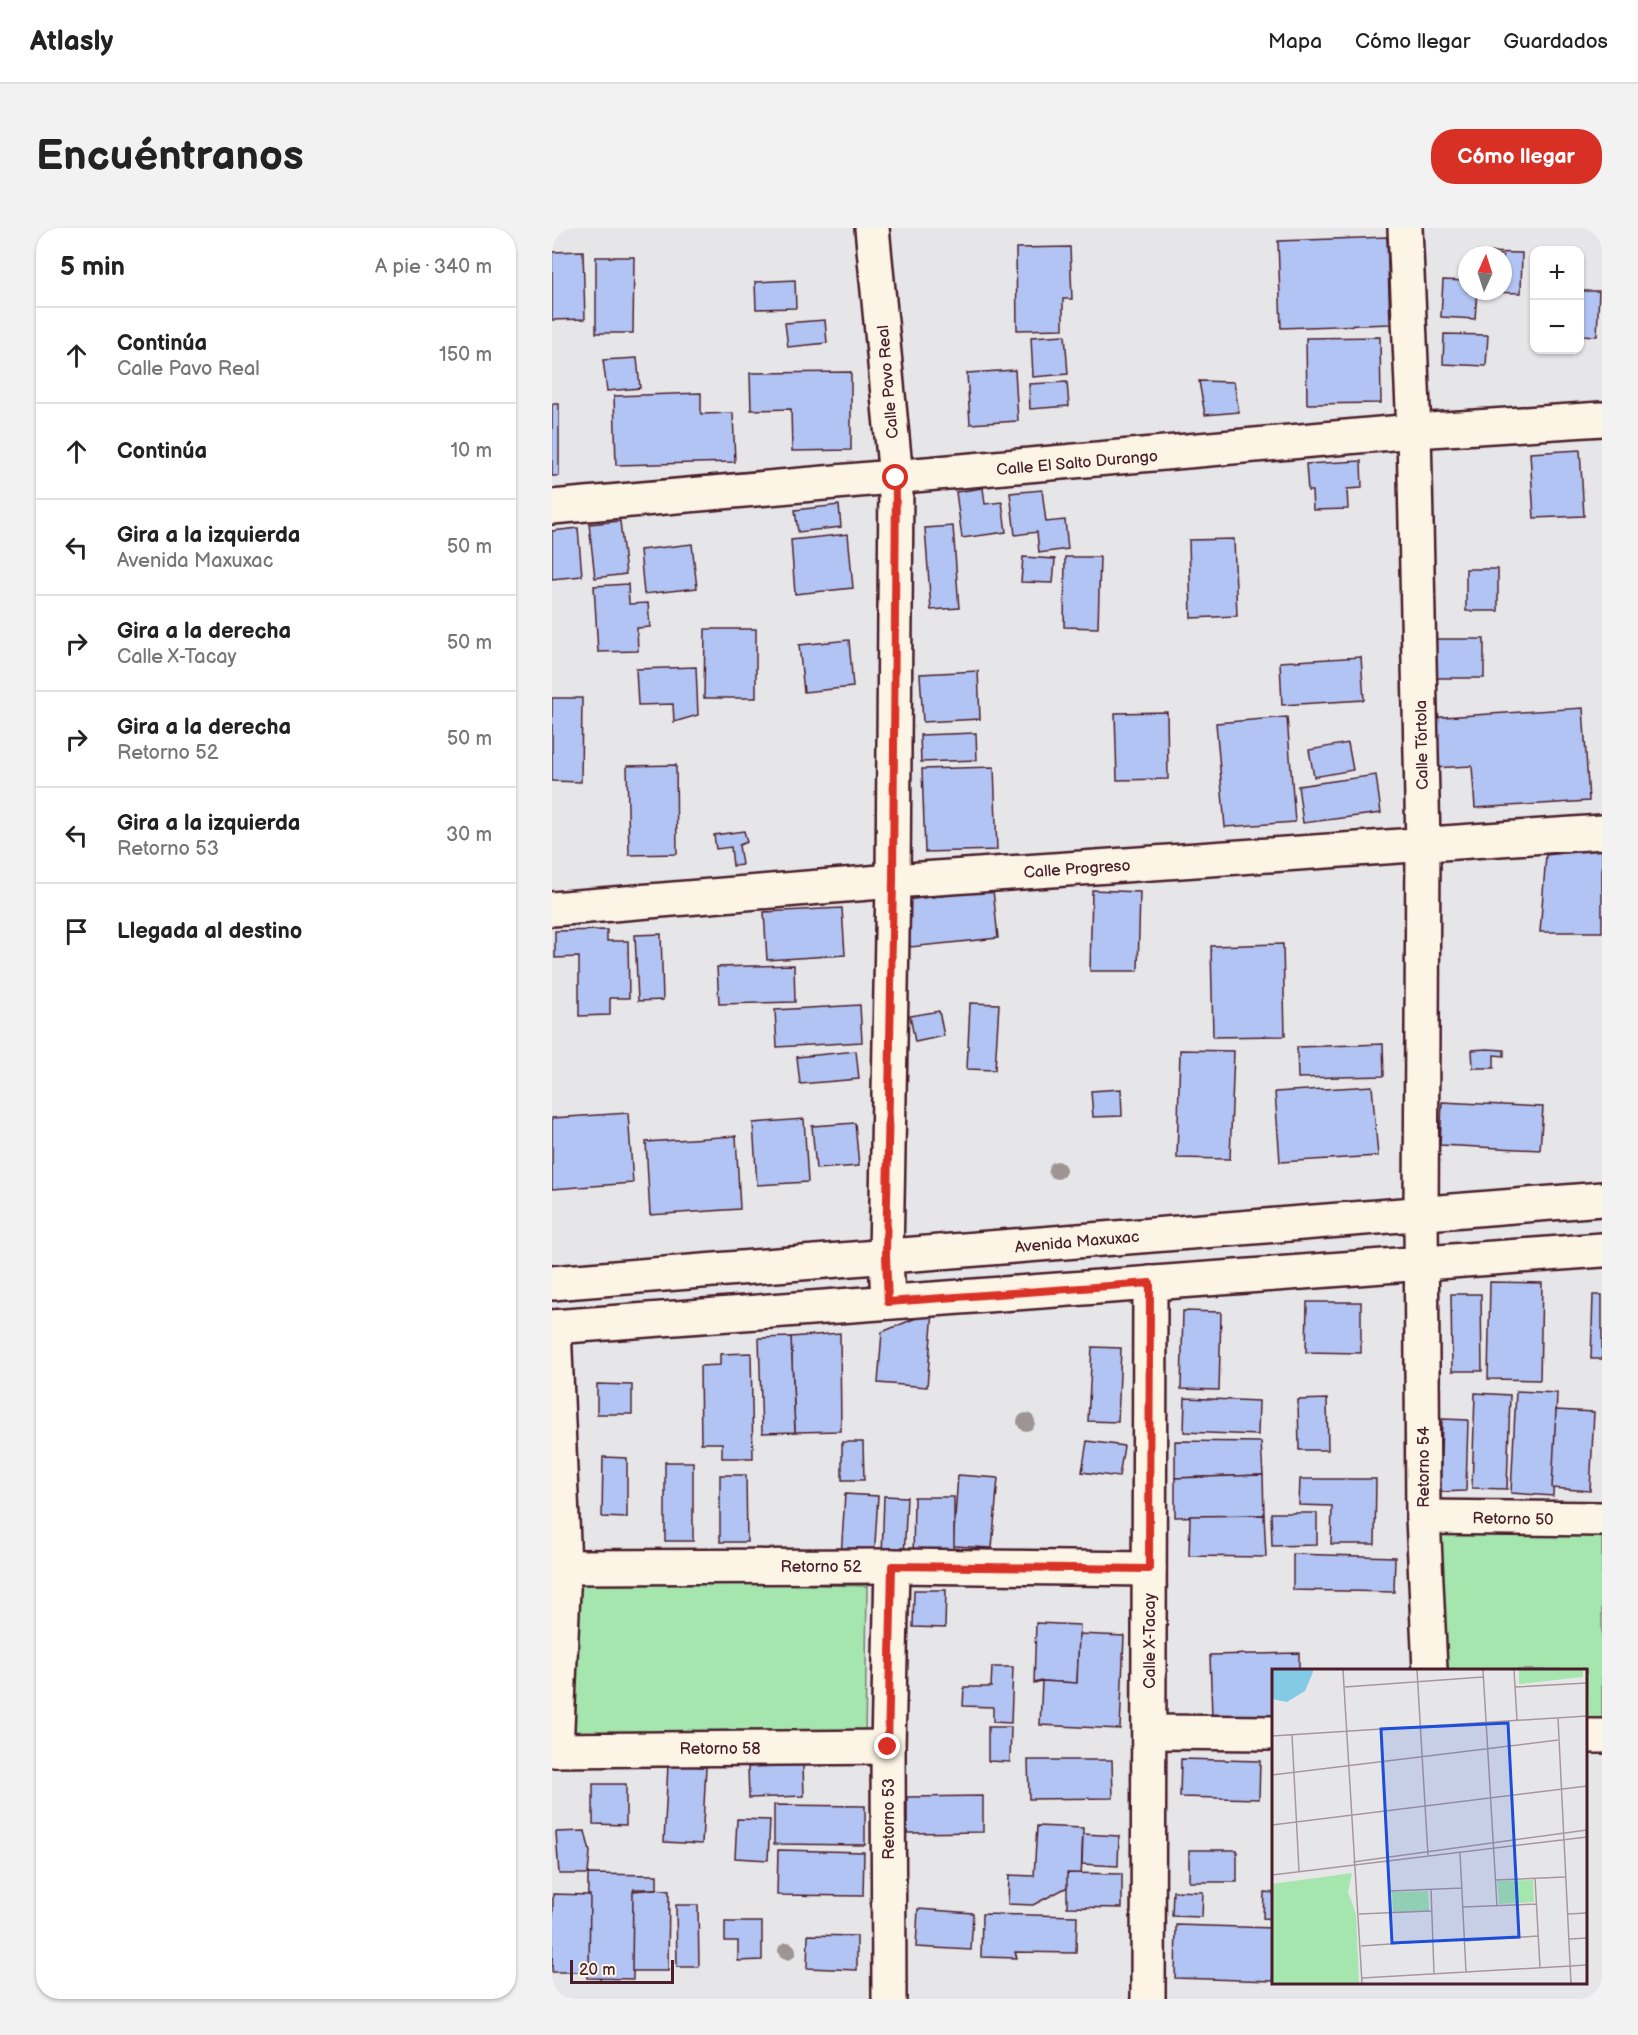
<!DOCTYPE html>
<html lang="es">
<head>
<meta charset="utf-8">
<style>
	body { margin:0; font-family:"Balsamiq Sans",sans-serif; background:#f2f2f2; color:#222 }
	.controls { position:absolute; right:18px; top:18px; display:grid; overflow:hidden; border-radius:12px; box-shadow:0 2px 4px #0004 }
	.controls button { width:54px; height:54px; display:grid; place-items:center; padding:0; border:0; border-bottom:2px solid #e0e0e0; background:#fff; color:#222; font:30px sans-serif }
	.compass { position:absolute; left:906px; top:18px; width:54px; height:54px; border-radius:50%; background:#fff; box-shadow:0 2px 4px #0004; rotate:3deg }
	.scale { position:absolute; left:18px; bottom:15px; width:104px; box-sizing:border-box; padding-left:6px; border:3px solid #4a1f2b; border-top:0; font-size:16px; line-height:21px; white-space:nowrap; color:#4a1f2b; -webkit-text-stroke:4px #fcf5e5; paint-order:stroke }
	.stop { position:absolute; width:18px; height:18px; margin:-14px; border:4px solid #d93025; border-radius:50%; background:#fff }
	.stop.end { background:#d93025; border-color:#fff; box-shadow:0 2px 6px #0008 }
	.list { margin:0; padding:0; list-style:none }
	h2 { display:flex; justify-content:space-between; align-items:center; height:78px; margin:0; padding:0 24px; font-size:26px }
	h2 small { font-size:20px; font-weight:400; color:#767676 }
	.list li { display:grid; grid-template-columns:39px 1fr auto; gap:18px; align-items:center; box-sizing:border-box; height:96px; padding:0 24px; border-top:2px solid #e0e0e0 }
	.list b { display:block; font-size:22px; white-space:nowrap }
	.list p { margin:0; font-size:20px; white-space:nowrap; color:#767676 }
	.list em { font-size:20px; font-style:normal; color:#767676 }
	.icon { flex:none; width:33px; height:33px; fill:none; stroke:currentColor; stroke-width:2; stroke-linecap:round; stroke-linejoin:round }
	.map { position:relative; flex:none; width:1050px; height:1771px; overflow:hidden; border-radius:24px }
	header { display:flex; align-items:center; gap:36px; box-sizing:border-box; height:84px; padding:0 30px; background:#fff; border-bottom:2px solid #e0e0e0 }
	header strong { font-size:28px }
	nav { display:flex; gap:33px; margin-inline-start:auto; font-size:21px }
	.intro { display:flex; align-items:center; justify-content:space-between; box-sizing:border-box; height:144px; padding:0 36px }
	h1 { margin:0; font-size:42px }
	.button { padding:15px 27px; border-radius:24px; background:#d93025; color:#fff; font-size:21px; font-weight:700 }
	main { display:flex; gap:36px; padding:0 36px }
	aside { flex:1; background:#fff; border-radius:24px; box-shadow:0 2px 4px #0004 }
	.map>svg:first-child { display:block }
	.green { fill:#a5e5ae; stroke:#78826c; stroke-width:1.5 }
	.building { fill:#b2c4f3; stroke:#4a1f2b; stroke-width:1.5 }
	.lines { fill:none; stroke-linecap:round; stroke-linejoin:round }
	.minor-casing { stroke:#4a1f2b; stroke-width:38 }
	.minor { stroke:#fcf5e5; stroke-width:33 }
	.tree { fill:#9d9493 }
	.route { stroke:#d93025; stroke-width:8 }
	.labels { text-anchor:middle; stroke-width:4.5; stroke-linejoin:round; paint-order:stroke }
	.street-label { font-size:16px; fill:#4a1f2b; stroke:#fcf5e5 }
	.inset-road { fill:none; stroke:#a8969d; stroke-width:1.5 }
	.view { fill:#1d4ed8; fill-opacity:0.15; stroke:#1d4ed8; stroke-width:3 }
	.inset-edge { fill:none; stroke:#4a1f2b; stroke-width:3 }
</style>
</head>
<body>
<header>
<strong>Atlasly</strong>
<nav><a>Mapa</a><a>Cómo llegar</a><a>Guardados</a></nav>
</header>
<div class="intro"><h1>Encuéntranos</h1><a class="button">Cómo llegar</a></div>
<main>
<aside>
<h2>5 min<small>A pie · 340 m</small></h2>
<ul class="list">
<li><svg class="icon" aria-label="ahead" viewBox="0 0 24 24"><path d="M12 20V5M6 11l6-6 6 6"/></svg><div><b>Continúa</b><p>Calle Pavo Real</p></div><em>150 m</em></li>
<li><svg class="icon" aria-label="ahead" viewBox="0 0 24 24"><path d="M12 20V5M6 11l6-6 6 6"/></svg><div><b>Continúa</b></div><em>10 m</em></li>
<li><svg class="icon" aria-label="left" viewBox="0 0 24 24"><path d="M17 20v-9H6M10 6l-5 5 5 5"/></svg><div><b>Gira a la izquierda</b><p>Avenida Maxuxac</p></div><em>50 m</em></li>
<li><svg class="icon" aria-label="right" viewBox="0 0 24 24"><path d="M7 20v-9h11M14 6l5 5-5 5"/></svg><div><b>Gira a la derecha</b><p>Calle X-Tacay</p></div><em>50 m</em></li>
<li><svg class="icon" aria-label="right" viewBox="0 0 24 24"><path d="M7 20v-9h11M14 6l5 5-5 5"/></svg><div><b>Gira a la derecha</b><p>Retorno 52</p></div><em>50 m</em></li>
<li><svg class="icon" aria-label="left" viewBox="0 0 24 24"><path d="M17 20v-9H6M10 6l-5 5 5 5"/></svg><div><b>Gira a la izquierda</b><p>Retorno 53</p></div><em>30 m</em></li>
<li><svg class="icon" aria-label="arrive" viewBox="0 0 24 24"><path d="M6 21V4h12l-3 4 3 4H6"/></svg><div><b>Llegada al destino</b></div></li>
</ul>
</aside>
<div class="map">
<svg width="1050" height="1771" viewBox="0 0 1050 1771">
	<rect width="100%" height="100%" fill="#e6e6e9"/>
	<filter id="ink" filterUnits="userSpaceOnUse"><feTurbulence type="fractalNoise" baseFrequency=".0167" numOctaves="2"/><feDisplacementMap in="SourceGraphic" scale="12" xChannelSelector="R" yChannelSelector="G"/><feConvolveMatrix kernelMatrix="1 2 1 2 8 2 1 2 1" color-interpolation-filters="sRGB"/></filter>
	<g filter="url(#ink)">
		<g class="green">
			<path d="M887 1302 1050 1304V1492L1034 1493V1442H896Z"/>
			<path d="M18 1351 315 1358 313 1519 15 1513Z"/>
		</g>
		<g class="building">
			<path d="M835 9 838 96 729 100 726 13Z"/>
			<path d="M518 19 520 71H511V101L465 102 464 20Z"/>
			<path d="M31 23 33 91 0 92V24Z"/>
			<path d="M926 24 970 25 969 65 934 64 951 63V27H926Z"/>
			<path d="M44 29H82L81 105H44Z"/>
			<path d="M243 52 244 80 204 81 203 54Z"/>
			<path d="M891 52 915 53V63H925L923 91 889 89Z"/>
			<path d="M1028 63H1047L1045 108 1028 107Z"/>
			<path d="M273 92 275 115 236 119 233 95Z"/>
			<path d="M892 106 936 107 934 138 891 136Z"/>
			<path d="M513 107 516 146 481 149 479 109Z"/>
			<path d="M828 109 829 175 755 176 754 110Z"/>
			<path d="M85 130 88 160 55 163 51 132Z"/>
			<path d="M463 142 466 193 418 196 415 145Z"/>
			<path d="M299 144V222L240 223 239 181 199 182 198 145Z"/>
			<path d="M647 153 682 154 687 184 653 187Z"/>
			<path d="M515 154 517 178 478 181 477 156Z"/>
			<path d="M149 165V186L181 185 183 234 64 237 62 168Z"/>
			<rect x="0" y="176" width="7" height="72"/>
			<path d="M1028 222 1032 288 982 290 978 225Z"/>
			<path d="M809 233 810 260 795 261 796 281 761 282 760 263H756L754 236Z"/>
			<path d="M431 260 433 276 450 274 454 304 410 310 404 264Z"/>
			<path d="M490 262 494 294 513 292 516 321 487 325 485 304 463 307 458 265Z"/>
			<path d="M287 277 289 299 246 304 243 282Z"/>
			<path d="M68 293 74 346 43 350 37 296Z"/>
			<path d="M401 298 407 380 379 382 373 300Z"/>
			<path d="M26 300 30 348 0 351V303Z"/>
			<path d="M296 306 301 360 243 366 239 312Z"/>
			<path d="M682 311 685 388 639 390 637 312Z"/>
			<path d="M140 316 145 360 92 366 88 322Z"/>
			<path d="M471 329 503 331 501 355 469 354Z"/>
			<path d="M513 329H548L546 400 512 399Z"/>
			<rect x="914" y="341" width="32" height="42"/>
			<path d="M76 356 77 376 96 375 98 399 85 400 86 423 46 424 42 358Z"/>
			<path d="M153 401H204V470H152Z"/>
			<rect x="884" y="411" width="48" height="39"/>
			<path d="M297 412 301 459 252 464 247 417Z"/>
			<path d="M809 429 812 472 730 477 728 434Z"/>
			<path d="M144 439 146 487 122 494 121 476 86 477 84 441Z"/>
			<path d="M426 443 428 491 371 494 368 446Z"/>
			<path d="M0 470H30L29 554 0 553Z"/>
			<path d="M1031 480 1037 573 923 580 920 538 880 540 876 490Z"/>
			<path d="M615 484 616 551 565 552 563 485Z"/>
			<path d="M735 489 743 594 673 599 664 495Z"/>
			<path d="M424 505 425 532 369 534 368 507Z"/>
			<path d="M796 515 801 542 762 549 757 522Z"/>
			<path d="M124 537 125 626 77 627 75 538Z"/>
			<path d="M442 539 445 622 373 624 370 541Z"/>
			<path d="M824 547 829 585 751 595 746 558Z"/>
			<path d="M192 603 195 614 187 617 190 637 181 638 179 619 164 621 162 607Z"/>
			<path d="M1050 621V704H988L994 627Z"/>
			<path d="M441 662 446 710 358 719 353 672Z"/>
			<path d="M540 662 588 664 586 743H538Z"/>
			<path d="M290 680 293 727 215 732 212 684Z"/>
			<path d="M55 702V713H76L77 770H58V787L27 788V729L3 730V703Z"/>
			<path d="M109 706 111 772 86 773 83 707Z"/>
			<path d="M731 716 733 808 661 809 659 718Z"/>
			<path d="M242 737 243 774 167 776 165 739Z"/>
			<path d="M418 775 447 776 443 842 415 841Z"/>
			<path d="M308 777 310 814 225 819 223 782Z"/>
			<path d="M387 783 392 808 363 814 358 788Z"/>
			<path d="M831 816 832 848 746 850 745 819Z"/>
			<path d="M935 821 952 822V828L942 827V840H921L920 822Z"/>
			<path d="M628 822 682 823 678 931 625 930Z"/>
			<path d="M304 823 307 851 248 856 245 829Z"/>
			<path d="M820 858 826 928 728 934 723 864Z"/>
			<path d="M569 861 570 888 541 889 539 863Z"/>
			<path d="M890 874 991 879 988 922 888 917Z"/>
			<path d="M76 885 81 955 0 961V890Z"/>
			<path d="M252 891 256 954 205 957 201 895Z"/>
			<path d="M303 895 307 938 264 941 260 898Z"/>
			<path d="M184 908 188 981 98 987 94 914Z"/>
			<path d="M938 1054 990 1055 988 1152 936 1151Z"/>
			<path d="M899 1066H929L930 1143H900Z"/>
			<path d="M1041 1067H1050V1131H1039Z"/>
			<path d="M755 1074H809V1125L754 1124Z"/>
			<path d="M381 1083 375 1159 326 1155 330 1104Z"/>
			<path d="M631 1083 669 1084 667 1162 629 1161Z"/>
			<path d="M288 1105 289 1203 243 1204 239 1109Z"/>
			<path d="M239 1109 243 1204 210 1205 207 1110Z"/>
			<path d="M540 1119 569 1120 566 1194 536 1193Z"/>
			<path d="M199 1125 201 1230H170V1215H149L148 1138 168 1137V1126Z"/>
			<path d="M45 1156 80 1157V1186H45Z"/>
			<path d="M964 1163 1005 1165 1001 1268 959 1265Z"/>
			<path d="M923 1165 958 1167 955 1261 920 1260Z"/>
			<path d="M633 1170 707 1173 706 1207 632 1204Z"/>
			<path d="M775 1171 776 1222H747L746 1172Z"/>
			<path d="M1004 1182 1042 1184 1038 1263 1000 1260Z"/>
			<path d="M890 1191 916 1192 914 1263 888 1264Z"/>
			<path d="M535 1213 572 1218 567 1249 530 1244Z"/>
			<path d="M623 1213 709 1214 711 1247 623 1250Z"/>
			<path d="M290 1214H311L312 1252H290Z"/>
			<path d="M51 1229 75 1230V1290L50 1289Z"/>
			<rect x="113" y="1234" width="28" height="79"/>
			<path d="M168 1247H194L195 1314H168Z"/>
			<path d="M406 1247 446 1250 440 1320 401 1318Z"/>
			<path d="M711 1247 712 1287 623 1289V1250Z"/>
			<path d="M748 1251H824L823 1316H779L780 1278 747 1277Z"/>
			<path d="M293 1266 326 1268 322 1331 289 1329Z"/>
			<path d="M332 1268 355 1269 352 1330 330 1329Z"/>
			<path d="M362 1269H402V1334H361Z"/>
			<path d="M719 1285H765V1317L720 1318Z"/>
			<path d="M712 1287 714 1329 637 1328 638 1288Z"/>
			<path d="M741 1326 843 1329 842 1364 741 1362Z"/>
			<path d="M362 1362H394L393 1400 361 1399Z"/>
			<path d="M484 1395 528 1397 525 1455 490 1453 482 1455Z"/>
			<path d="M527 1406 572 1408 568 1501 488 1497 490 1453 525 1455Z"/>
			<path d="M747 1425V1442H722V1487L660 1489 658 1427Z"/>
			<path d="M440 1439H461L459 1495 441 1494V1479L411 1478 412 1459H439Z"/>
			<path d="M436 1499H459L458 1534 436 1533Z"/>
			<path d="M629 1531 708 1533 707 1571 628 1569Z"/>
			<path d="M476 1532H560L561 1570 477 1571Z"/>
			<path d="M116 1537 154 1539 150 1616 112 1614Z"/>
			<path d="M251 1537 252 1568 197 1570 196 1539Z"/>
			<path d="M41 1556H74V1597L41 1596Z"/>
			<path d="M431 1568V1604L355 1605V1569Z"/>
			<path d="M222 1577 313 1578V1617L222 1616Z"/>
			<path d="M185 1591 218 1592 216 1632 183 1630Z"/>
			<path d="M485 1598 531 1600 529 1652 481 1677 456 1676 457 1647 482 1648Z"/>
			<path d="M33 1603 38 1624 36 1646H7L4 1604Z"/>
			<path d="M531 1606 567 1608 566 1638 530 1636Z"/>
			<path d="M226 1622 312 1624 311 1668 225 1667Z"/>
			<rect x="637" y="1622" width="48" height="32"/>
			<path d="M515 1645 570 1646V1680L515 1679Z"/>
			<path d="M36 1646 105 1647V1661H82L81 1751 35 1750Z"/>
			<path d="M105 1661 117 1663 116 1743H80L81 1663Z"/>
			<path d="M621 1663 651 1664 650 1689 620 1688Z"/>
			<path d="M712 1664 722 1665V1691L711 1690Z"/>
			<path d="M1 1666 38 1667 37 1744H0Z"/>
			<path d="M124 1677H146L147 1739H125Z"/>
			<path d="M366 1681 421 1685 419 1722 364 1719Z"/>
			<path d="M430 1686 525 1688 524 1725 463 1724 465 1730 429 1729Z"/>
			<path d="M173 1694H210V1732L186 1733V1713H173Z"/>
			<path d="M624 1697 722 1700V1753L623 1750Z"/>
			<path d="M256 1707 305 1708V1742L255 1740Z"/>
		</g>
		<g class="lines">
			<defs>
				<g id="minor">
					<path d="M320 0 344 250 341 653 334 1028 336 1074"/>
					<path d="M853 0 862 203 871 617 869 985 871 1289 878 1442"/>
					<path d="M0 279 862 203 1050 191"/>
					<path d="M0 681 341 653 1050 604"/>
					<path d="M0 1055 1050 971"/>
					<path d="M0 1099 1050 1022"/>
					<path d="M2 1099 12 1339 4 1522"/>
					<path d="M871 1289 1050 1291"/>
					<path d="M12 1339 340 1338 597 1341"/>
					<path d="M598 1504 722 1505"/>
					<path d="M1034 1508H1050"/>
					<path d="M0 1522 336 1519"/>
					<path d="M337 1771 336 1519 340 1338"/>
					<path d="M596 1771 598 1055"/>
				</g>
			</defs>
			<use href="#minor" class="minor-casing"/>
			<use href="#minor" class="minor"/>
		</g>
		<g class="tree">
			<circle cx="505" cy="942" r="9"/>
			<circle cx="474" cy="1194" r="9"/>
			<circle cx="235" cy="1723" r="9"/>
		</g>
	</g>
	<g class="lines" filter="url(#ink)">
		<path class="route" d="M336 1519 340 1338 597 1341 598 1055 336 1074 334 1028 341 653 344 250"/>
	</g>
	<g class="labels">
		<g class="street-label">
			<text transform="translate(335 154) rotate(-95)" y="6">Calle Pavo Real</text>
			<text transform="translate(525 234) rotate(-5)" y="6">Calle El Salto Durango</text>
			<text transform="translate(869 517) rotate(-91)" y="6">Calle Tórtola</text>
			<text transform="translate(525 640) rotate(-4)" y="6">Calle Progreso</text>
			<text transform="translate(525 1013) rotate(-5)" y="6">Avenida Maxuxac</text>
			<text transform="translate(871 1239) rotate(-90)" y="6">Retorno 54</text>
			<text transform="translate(961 1290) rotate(1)" y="6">Retorno 50</text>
			<text x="269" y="1344">Retorno 52</text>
			<text transform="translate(597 1413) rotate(-90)" y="6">Calle X-Tacay</text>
			<text x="168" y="1526">Retorno 58</text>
			<text transform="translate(336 1591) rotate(-90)" y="6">Retorno 53</text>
		</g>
	</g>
	<g transform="translate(720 1441)">
		<rect width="315" height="315" fill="#e6e6e9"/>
		<path d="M247 1H311V8L247 15ZM80 204 76 223 84 245 87 314H0V215ZM261 211 262 233 227 235 225 212ZM156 222 157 242 121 243 120 223Z" fill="#a5e5ae"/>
		<path d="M0 1H41V3L33 22 15 33 0 30Z" fill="#83cae4"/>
		<path class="inset-road" d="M71 1 90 314M145 1 156 186M211 1 225 237M242 1 245 51M73 18 211 8M243 18 315 14M286 49 299 314M20 66 27 202M0 67 315 47M0 106 286 71M0 156 315 117M188 184 194 303M81 193 315 161M116 193 119 244M0 206 315 168M263 209 268 299M223 211 293 208M159 220 162 304M119 222 190 219M191 238 265 235M87 245 159 242M296 245 315 244M297 270 315 269M192 272 266 267M89 277 161 272M90 309 315 296"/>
		<path class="view" d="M236 54 247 268 120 274 109 60Z"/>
		<rect width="315" height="315" class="inset-edge"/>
	</g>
</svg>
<div class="controls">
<button>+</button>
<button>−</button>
</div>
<svg class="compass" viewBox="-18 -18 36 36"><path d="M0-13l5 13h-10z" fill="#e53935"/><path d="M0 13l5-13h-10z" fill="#767676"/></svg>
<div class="scale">20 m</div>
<div class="stop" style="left:344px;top:250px"></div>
<div class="stop end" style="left:336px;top:1519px"></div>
</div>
</main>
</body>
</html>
